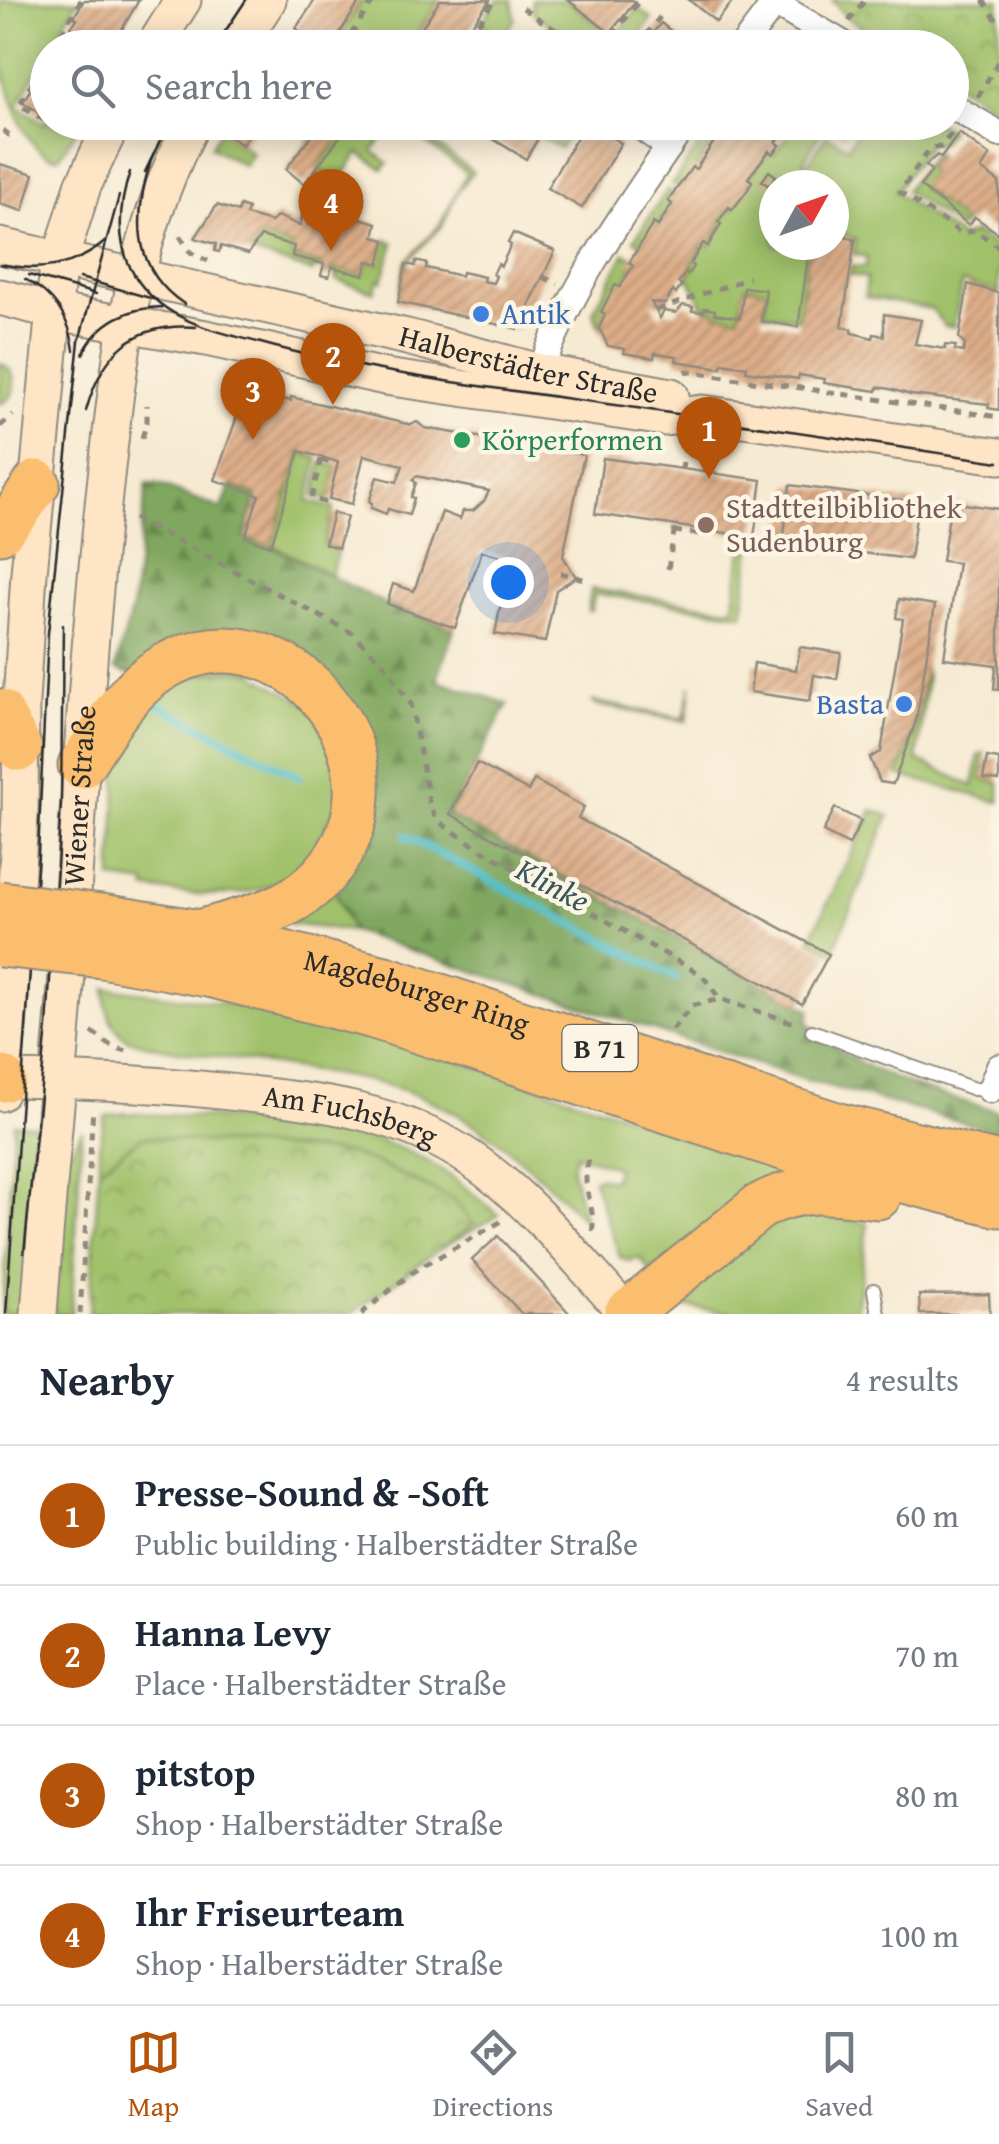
<!DOCTYPE html>
<html lang="en">
<head>
<meta charset="utf-8">
<style>
	body { margin:0; font-family:"Gentium Book Plus",serif; background:#f2f2f3; color:#1f2937 }
	.compass { position:absolute; left:759px; top:170px; width:90px; height:90px; border-radius:50%; background:#fff; box-shadow:0 5px 25px #0003; rotate:50deg }
	.you { position:absolute; left:508px; top:582px; width:35px; height:35px; margin:-25px; border:8px solid #fff; border-radius:50%; background:#1a73e8; box-shadow:0 0 0 15px #1a73e833 }
	.badge { display:grid; place-items:center; width:65px; height:65px; border-radius:50%; background:#b45309; color:#fff; font-size:32px; font-weight:700 }
	.pin { position:absolute; translate:-50% -82px; filter:drop-shadow(0 2px 5px #0008) }
	.pin::after { content:''; position:absolute; top:52px; width:35px; height:30px; background:inherit; clip-path:polygon(0 0,100% 0,50% 100%) }
	.list { margin:0; padding:0; list-style:none }
	h2 { display:flex; justify-content:space-between; align-items:center; height:130px; margin:0; padding:0 40px; font-size:42px }
	h2 small { font-size:32px; font-weight:400; color:#747a83 }
	.list li { display:grid; grid-template-columns:65px 1fr auto; gap:30px; align-items:center; box-sizing:border-box; height:140px; padding:0 40px; border-top:2px solid #e0e1e3 }
	.list b { display:block; font-size:38px; white-space:nowrap }
	.list p { margin:0; font-size:32px; white-space:nowrap; color:#747a83 }
	.list em { font-size:32px; font-style:normal; color:#747a83 }
	.icon { flex:none; width:55px; height:55px; fill:none; stroke:currentColor; stroke-width:2; stroke-linecap:round; stroke-linejoin:round }
	.map { position:relative; flex:none; width:999px; height:1314px; overflow:hidden }
	.search { position:absolute; background:#fff; box-shadow:0 5px 25px #0003; left:30px; right:30px; top:30px; height:110px; display:flex; align-items:center; gap:25px; box-sizing:border-box; padding:0 35px; border-radius:55px; color:#747a83; font-size:38px }
	.sheet { height:690px; background:#fff }
	nav { display:flex; justify-content:space-around; align-items:center; box-sizing:border-box; height:140px; border-top:2px solid #e0e1e3; background:#fff; font-size:28px; color:#747a83 }
	nav a { display:grid; justify-items:center; gap:5px }
	nav .on { color:#b45309 }
	.map>svg:first-child { display:block }
	.green { fill:#a0c16a; stroke:#66764a; stroke-width:2.5 }
	.forest { fill:url(#forest-firs); stroke:#566944; stroke-width:2.5 }
	.park { fill:url(#park-crowns); stroke:#66764a; stroke-width:2.5 }
	.lines { fill:none; stroke-linecap:round; stroke-linejoin:round }
	.stream { stroke:#53c0ca; stroke-width:8 }
	.building { fill:url(#building-hatch) }
	.lane-casing { stroke:#908a7e; stroke-width:16 }
	.street-casing { stroke:#908a7e; stroke-width:29 }
	.secondary-casing { stroke:#908a7e; stroke-width:39 }
	.highway-casing { stroke:#908a7e; stroke-width:49 }
	.path { stroke:#908a7e; stroke-width:5; stroke-dasharray:8 8; stroke-linecap:butt }
	.lane { stroke:#fff; stroke-width:12 }
	.street { stroke:#fff; stroke-width:25 }
	.secondary { stroke:#fde5c5; stroke-width:35 }
	.highway { stroke:#fbbe6e; stroke-width:45 }
	.tram { stroke:#2b2b2b; stroke-width:2.5 }
	.highway-bridge-casing { stroke:#908a7e; stroke-width:49; stroke-linecap:butt }
	.highway-bridge { stroke:#fbbe6e; stroke-width:45 }
	.shop-dot { fill:#3f7fe0; stroke:#fcf5e5; stroke-width:4 }
	.leisure-dot { fill:#2e9e5b; stroke:#fcf5e5; stroke-width:4 }
	.education-dot { fill:#8d6e63; stroke:#fcf5e5; stroke-width:4 }
	.labels { text-anchor:middle; stroke-width:9; stroke-linejoin:round; paint-order:stroke }
	.shield { fill:#fcf5e5; stroke:#6a6863; stroke-width:2.5 }
	.shield-label { font-size:28px; font-weight:bold; fill:#2b2b2b }
	.shop-label { font-size:30px; fill:#366cbe; stroke:#fcf5e5; text-anchor:start }
	.street-label { font-size:30px; fill:#2b2b2b; stroke:#fcf5e5 }
	.leisure-label { font-size:30px; fill:#27864d; stroke:#fcf5e5; text-anchor:start }
	.education-label { font-size:30px; fill:#785e54; stroke:#fcf5e5; text-anchor:start }
	.water-label { font-size:32px; font-style:italic; fill:#37585b; stroke:#fcf5e5 }
</style>
</head>
<body>
<div class="map">
<svg width="999" height="1314" viewBox="0 0 999 1314">
	<defs>
		<pattern id="forest-firs" width="22" height="20" patternUnits="userSpaceOnUse" patternTransform="scale(2.5)"><rect width="22" height="20" fill="#80a75e"/><path d="M5 1l3.5 6h-7zM16 11l3.5 6h-7z" fill="#69884e"/></pattern>
		<pattern id="park-crowns" width="20" height="18" patternUnits="userSpaceOnUse" patternTransform="scale(2.5)"><rect width="20" height="18" fill="#a0c16a"/><path d="M2 6a3 3 0 1 1 6 0M12 15a3 3 0 1 1 6 0" fill="none" stroke="#839d57"/></pattern>
		<pattern id="building-hatch" width="6" height="6" patternUnits="userSpaceOnUse" patternTransform="scale(2.5)"><rect width="6" height="6" fill="#deae89"/><path d="M-1 1l2-2M0 6l6-6M5 7l2-2" fill="none" stroke="#b48e70"/></pattern>
	</defs>
	<rect width="100%" height="100%" fill="#fcf5e5"/>
	<filter id="ink" filterUnits="userSpaceOnUse"><feTurbulence type="fractalNoise" baseFrequency=".01" numOctaves="2"/><feDisplacementMap in="SourceGraphic" scale="20" xChannelSelector="R" yChannelSelector="G"/><feConvolveMatrix kernelMatrix="1 2 1 2 8 2 1 2 1" color-interpolation-filters="sRGB"/></filter>
	<filter id="wash" filterUnits="userSpaceOnUse"><feTurbulence type="fractalNoise" baseFrequency=".0048" numOctaves="4" result="noise"/><feDisplacementMap in="SourceGraphic" scale="40" xChannelSelector="R" yChannelSelector="G"/><feGaussianBlur stdDeviation="2.25" result="paint"/><feColorMatrix in="noise" values="0 0 0 0 0 0 0 0 0 0 0 0 0 0 0 0 0 1.4 0 .05"/><feComposite in="paint" operator="in"/></filter>
	<g filter="url(#wash)">
		<rect width="100%" height="100%" fill="#f6ead2"/>
		<g class="green">
			<path d="M0 0H78L51 47 48 48 47 53 17 106 44 123 47 119 48 122 63 128 66 123H81L59 157C23 161 3 76 0 48 0 32 0 16 0 0Z"/>
			<path d="M363 0H439L407 47H331Z"/>
			<path d="M497 0H512L515 19 502 39 481 24Z"/>
			<path d="M532 0H566L609 34 599 47H557L560 32 533 13Z"/>
			<path d="M638 8 652 19 630 47H607Z"/>
			<path d="M224 123H229L223 132 252 153 244 165 211 147Z"/>
			<path d="M352 123H394L373 151 388 163 383 169 359 153 341 178 352 186 350 188 316 168Z"/>
			<path d="M399 123H444L431 141 473 172 457 192 442 226 409 259 398 302 405 263 440 225 467 173Z"/>
			<path d="M545 123H576L560 148 540 137 547 125Z"/>
			<path d="M797 123H805L821 132 803 162 807 165 826 135 848 147 860 126 857 123H937L950 130 940 143 929 144 895 192 961 238 975 233 999 250V293L962 282 954 327 945 326 932 309 865 297 867 278 851 275 852 266 865 268 867 257 854 254 856 239 834 230V185H774V245H809L798 319 764 313 767 290 745 286 739 317 715 314V310L704 308 688 276 694 266 691 264 704 244 709 246 722 225 719 222 729 208 733 210 752 181 749 178 769 152 774 154Z"/>
			<path d="M712 128 719 133 681 190 672 184Z"/>
			<path d="M934 152 937 154 926 166 931 171 920 187 964 223 960 229 905 191Z"/>
			<path d="M668 189 677 196 644 246 634 240Z"/>
			<path d="M261 236 294 247 292 257 323 265 322 269 314 267 313 272 250 252Z"/>
			<path d="M386 240 394 243 382 281 378 280 374 292 336 280 338 274 331 272 332 267 364 275 368 261 379 264Z"/>
			<path d="M625 253 636 260 599 326 593 312Z"/>
			<path d="M0 363C15 370 17 383 11 397L0 404Z"/>
			<path d="M301 452 318 459 308 501 334 508 324 544 338 549 331 575 272 545Z"/>
			<path d="M322 463 337 466 329 500 314 496Z"/>
			<path d="M742 547 751 549 743 614 595 594 591 611H588L591 589 733 609Z"/>
			<path d="M242 668 313 707C319 724 341 772 341 787 341 797 332 813 328 823 298 907 219 898 146 889L147 884 112 879 119 734 175 679Z"/>
			<path d="M925 671 927 676 917 760 973 786 979 754 984 753 982 779 999 783V802L898 775 917 721Z"/>
			<path d="M691 686 687 721 594 705 593 701 684 719Z"/>
			<path d="M872 810 889 816 833 952 810 940Z"/>
			<path d="M333 886 352 931 289 924Z"/>
			<path d="M106 988 315 1014 801 1172 650 1271 640 1258 630 1261 620 1257 593 1180 597 1177 613 1180 616 1167 576 1154 572 1168 584 1220C534 1168 476 1114 406 1091 358 1076 305 1070 255 1062 213 1055 167 1052 127 1039 109 1025 105 1010 106 988Z"/>
			<path d="M124 1113C226 1120 357 1112 445 1172 463 1185 481 1200 499 1215L422 1259 473 1224 416 1181 347 1153 142 1137 99 1169V1146L105 1116Z"/>
			<path d="M14 1123 44 1126 28 1314H2Z"/>
			<path d="M82 1130 71 1314H53L67 1157Z"/>
			<path d="M796 1209 868 1223 856 1314H738L676 1305C710 1267 749 1230 796 1209Z"/>
		</g>
		<path class="forest" d="M147 484 160 485 222 509 230 486 257 495 244 537 273 547 386 604 454 629 437 680 508 704 448 815 811 1010 808 1021C842 1069 942 1097 999 1111V1132L802 1079 352 931 333 886 357 842 310 670 128 674 115 669 132 608Z"/>
		<g class="park">
			<path d="M832 0H999V110L952 81V48L896 47 850 20Z"/>
			<path d="M142 1137 347 1153 374 1162 452 1199 474 1224 351 1314H89L99 1169Z"/>
		</g>
		<g class="lines">
			<g class="stream">
				<path d="M149 700 299 777"/>
				<path d="M406 836 676 978"/>
			</g>
		</g>
		<g id="blocks">
			<g class="building">
				<path d="M84 0H139L111 48H60L57 46 77 19 74 17Z"/>
				<path d="M315 0H361L330 48 318 42 315 46 296 28Z"/>
				<path d="M440 0H490L455 48H408Z"/>
				<path d="M568 0H632L635 2 610 33Z"/>
				<path d="M689 0H734L716 22Z"/>
				<path d="M661 23 692 48H641Z"/>
				<path d="M48 70V119L23 102 30 90 34 93Z"/>
				<path d="M230 122H258L242 145 223 132Z"/>
				<path d="M322 122H351L304 184 286 169Z"/>
				<path d="M465 122H543L546 125 526 159Z"/>
				<path d="M586 122 621 143 582 208 547 188Z"/>
				<path d="M734 122H796L790 131 786 129 776 142 780 145 773 154 769 151 748 178 752 181 747 191 732 210 729 207 718 222 721 224 708 246 703 243 690 264 693 266 688 275 685 273 678 283 682 285 676 294 673 291 665 304 651 302 660 318 664 311 676 313 683 305 693 307 692 311 704 312V308L715 310 714 314 740 318 744 287 766 290 761 321 798 327 810 245H834V231L855 240 842 327 852 329V333L873 338 874 334 884 336V314L921 320 915 344 945 349V345L956 346 955 350 963 352 965 345 959 338 968 284 999 293V410L988 408 989 404 911 395 890 389 878 387 877 391 824 383 825 379 811 377 799 375 798 379 746 371 747 367 722 363 721 368 676 361 677 356 655 353 654 358 624 353 625 349 608 346 599 328 605 315 601 312 615 285 620 287 633 266 629 263 653 223 658 226 672 204 668 201 692 167 696 169 725 125 729 129Z"/>
				<path d="M812 122H850L843 135 828 126 826 131Z"/>
				<path d="M959 133 990 156 981 169 999 182V234L975 217 969 225 920 186 932 171 926 166 929 162 937 155 941 158Z"/>
				<path d="M0 164 34 174 23 211 0 204Z"/>
				<path d="M317 169 328 176 320 189 309 182Z"/>
				<path d="M769 171 776 176 769 186 762 181Z"/>
				<path d="M336 199 352 203 349 215 377 223 374 237 385 240 379 264 368 261 364 275 332 267 329 277 321 275 324 264 292 256 294 246 261 236 248 254 221 246 219 252 215 251 216 244 195 238 217 205 238 212 240 206 248 209 246 215 271 222 278 216 300 226 305 204 333 211Z"/>
				<path d="M513 233 555 251 518 329 398 302 406 264 415 266 416 261 427 264 426 268 461 276 462 272 484 277 483 281 493 283 496 276 493 274 498 264 501 266 511 245 508 243Z"/>
				<path d="M246 390 291 401V397L411 425 417 422 425 428 584 455 563 556 576 577 556 590 545 642 495 634 508 567 503 566 504 557 482 551 455 628 387 604 393 584 414 591 442 512 460 519 463 511H473L484 501 489 491 416 476 413 480 416 483 411 497 414 498 409 515 388 509 386 514 371 508 372 503 369 502 377 477 397 482 403 465 364 455 352 504 329 499 338 462 300 451 271 546 245 537 259 495 215 480Z"/>
				<path d="M603 458 762 480 754 537 595 514Z"/>
				<path d="M790 485 918 502 910 559 783 543Z"/>
				<path d="M951 502 999 509V690L994 689 996 665 944 658 958 563 942 561Z"/>
				<path d="M333 513 347 517 338 548 325 544Z"/>
				<path d="M899 599 935 605 916 721 893 784 880 782 870 758 881 752 903 619 896 618Z"/>
				<path d="M800 647 841 653 837 679 814 675 810 701 750 692 754 663 796 670Z"/>
				<path d="M987 757 999 759V781L983 779Z"/>
				<path d="M477 763 528 791 534 780 584 807 578 818 829 954 802 1004 450 814Z"/>
				<path d="M835 808 861 821 849 845 823 832Z"/>
				<path d="M498 1236 539 1280 570 1314H522L472 1260Z"/>
				<path d="M989 1294 990 1314H920L919 1295Z"/>
			</g>
		</g>
	</g>
	<g filter="url(#ink)">
		<use href="#blocks" fill-opacity="0" stroke="#908a7e" stroke-width="2.5"/>
		<g class="lines">
			<defs>
				<g id="lane">
					<path d="M812 1031 974 1089 990 1090"/>
					<path d="M874 1290 878 1314"/>
				</g>
				<g id="street">
					<path d="M774 3 850 48"/>
					<path d="M741 48 777 0"/>
					<path d="M952 106 999 134"/>
					<path d="M634 122 669 147"/>
					<path d="M540 372C574 279 631 203 686 122"/>
					<path d="M990 1090 999 1067"/>
				</g>
				<g id="secondary">
					<path d="M153 48 183 0"/>
					<path d="M237 48 268 0"/>
					<path id="s1" d="M0 246 407 337 540 372 671 396"/>
					<path d="M0 297 62 313 206 338 385 377 665 418 702 413 999 456"/>
					<path id="s2" d="M3 1079C82 1080 160 1084 239 1093 320 1102 401 1111 471 1159 531 1200 578 1260 627 1314"/>
					<path d="M0 1093 8 1031 20 815 21 702 29 573 58 266 83 186 113 122"/>
					<path id="s3" d="M39 1314C49 1168 65 1023 74 878 82 747 91 617 105 486 119 360 132 236 193 122"/>
				</g>
				<g id="highway">
					<path d="M0 531 17 512 37 483"/>
					<path d="M0 712 19 748"/>
					<path d="M81 765C101 734 122 697 152 675 282 581 435 776 312 886 282 913 238 921 200 933"/>
					<path id="s4" d="M101 917 200 933 385 979 839 1126 999 1165"/>
					<path d="M102 955 213 975 374 1016 814 1157 999 1204"/>
					<path d="M0 1079H3"/>
					<path d="M627 1314 759 1207C797 1185 836 1190 878 1196"/>
				</g>
			</defs>
			<use href="#lane" class="lane-casing"/>
			<use href="#street" class="street-casing"/>
			<use href="#secondary" class="secondary-casing"/>
			<use href="#highway" class="highway-casing"/>
			<g class="path">
				<path d="M983 0 999 24"/>
				<path d="M523 8 558 32 555 48"/>
				<path d="M849 21 865 0"/>
				<path d="M477 26 508 48"/>
				<path d="M459 42 464 45 494 0"/>
				<path d="M53 48 81 0"/>
				<path d="M342 48 374 0"/>
				<path d="M603 48 639 1"/>
				<path d="M636 48 660 17"/>
				<path d="M978 97 999 60"/>
				<path d="M44 120 19 105 48 57"/>
				<path d="M711 122 722 130"/>
				<path d="M3 130 9 135 17 133"/>
				<path d="M951 134 941 147 930 148 900 192 962 234 975 230 999 247"/>
				<path d="M180 236 190 252 208 261"/>
				<path d="M543 277 558 284"/>
				<path d="M657 310 749 278"/>
				<path d="M685 371 999 417"/>
				<path d="M0 426 13 415"/>
				<path d="M142 438 147 422V405"/>
				<path d="M321 459 311 499 333 504"/>
				<path d="M321 460 334 464"/>
				<path d="M682 469 683 462"/>
				<path d="M134 518 352 633 384 664 411 704 429 802 436 820 480 849 702 975 720 999"/>
				<path d="M674 531 698 534V529"/>
				<path d="M668 569 675 526"/>
				<path d="M560 573 584 579"/>
				<path d="M672 1030 691 1006 720 999 795 1023"/>
				<path d="M92 1032 111 1046 126 1051"/>
				<path d="M589 1160C579 1189 597 1205 592 1234"/>
				<path d="M80 1314 93 1108"/>
				<path d="M361 1314 414 1271 502 1221"/>
			</g>
			<use href="#lane" class="lane"/>
			<use href="#street" class="street"/>
			<use href="#secondary" class="secondary"/>
			<use href="#highway" class="highway"/>
			<g class="tram">
				<path d="M214 48 246 0"/>
				<path d="M151 160C134 214 131 269 184 304"/>
				<path d="M130 172C114 220 116 268 159 303 186 325 223 333 257 342 376 375 501 389 623 406 749 424 874 444 999 462"/>
				<path d="M145 172 169 122"/>
				<path d="M0 264C40 272 74 268 106 241"/>
				<path d="M29 275 96 294"/>
				<path d="M80 278 157 300"/>
				<path d="M25 279C53 294 70 318 74 350"/>
				<path d="M83 354C99 321 129 307 164 307"/>
				<path d="M86 411C102 353 133 322 196 327"/>
				<path d="M24 1253 47 1027 61 804 63 625"/>
				<path d="M6 1314 38 855 48 633 79 341 119 196"/>
			</g>
			<defs>
				<g id="highway-bridge">
					<path d="M0 904 101 917"/>
					<path d="M0 944 102 955"/>
				</g>
			</defs>
			<use href="#highway-bridge" class="highway-bridge-casing"/>
			<use href="#highway-bridge" class="highway-bridge"/>
		</g>
	</g>
	<g class="shop-dot">
		<circle cx="481" cy="314" r="10"/>
		<circle cx="904" cy="704" r="10"/>
	</g>
	<circle class="leisure-dot" cx="462" cy="440" r="10"/>
	<circle class="education-dot" cx="706" cy="525" r="10"/>
	<g class="labels">
		<rect class="shield" x="562.5" y="1025" width="75" height="46" rx="8"/>
		<g class="shield-label">
			<text x="600" y="1058">B 71</text>
		</g>
		<g class="shop-label">
			<text x="501" y="324">Antik</text>
			<text x="884" y="714" text-anchor="end">Basta</text>
		</g>
		<g class="street-label">
			<text dy="10" stroke="none"><textPath href="#s1" startOffset="542">Halberstädter Straße</textPath></text>
			<text dy="10" stroke="none"><textPath href="#s3" startOffset="520">Wiener Straße</textPath></text>
			<text dy="10" stroke="none"><textPath href="#s4" startOffset="325">Magdeburger Ring</textPath></text>
			<text dy="10" stroke="none"><textPath href="#s2" startOffset="350">Am Fuchsberg</textPath></text>
		</g>
		<g class="leisure-label">
			<text x="482" y="450">Körperformen</text>
		</g>
		<g class="education-label">
			<text x="726" y="518">Stadtteilbibliothek<tspan x="726" dy="34">Sudenburg</tspan></text>
		</g>
		<g class="water-label">
			<text transform="translate(553 885) rotate(28)" y="11">Klinke</text>
		</g>
	</g>
</svg>
<svg class="compass" viewBox="-18 -18 36 36"><path d="M0-13l5 13h-10z" fill="#e53935"/><path d="M0 13l5-13h-10z" fill="#747a83"/></svg>
<div class="you"></div>
<div class="pin badge" style="left:709px;top:479px">1</div>
<div class="pin badge" style="left:333px;top:405px">2</div>
<div class="pin badge" style="left:253px;top:440px">3</div>
<div class="pin badge" style="left:331px;top:251px">4</div>
<div class="search"><svg class="icon" aria-label="search" viewBox="0 0 24 24"><circle cx="10" cy="10" r="6"/><path d="M15 15l6 6"/></svg>Search here</div>
</div>
<section class="sheet">
<h2>Nearby<small>4 results</small></h2>
<ul class="list">
<li><span class="badge">1</span><div><b>Presse-Sound &amp; -Soft</b><p>Public building · Halberstädter Straße</p></div><em>60 m</em></li>
<li><span class="badge">2</span><div><b>Hanna Levy</b><p>Place · Halberstädter Straße</p></div><em>70 m</em></li>
<li><span class="badge">3</span><div><b>pitstop</b><p>Shop · Halberstädter Straße</p></div><em>80 m</em></li>
<li><span class="badge">4</span><div><b>Ihr Friseurteam</b><p>Shop · Halberstädter Straße</p></div><em>100 m</em></li>
</ul>
</section>
<nav>
<a class="on"><svg class="icon" aria-label="map" viewBox="0 0 24 24"><path d="M3 6l6-2 6 2 6-2v14l-6 2-6-2-6 2zM9 4v14M15 6v14"/></svg>Map</a>
<a><svg class="icon" aria-label="directions" viewBox="0 0 24 24"><path d="M12 3l9 9-9 9-9-9zM9 14v-3h6M13 9l2 2-2 2"/></svg>Directions</a>
<a><svg class="icon" aria-label="saved" viewBox="0 0 24 24"><path d="M7 4h10v16l-5-4-5 4z"/></svg>Saved</a>
</nav>
</body>
</html>
